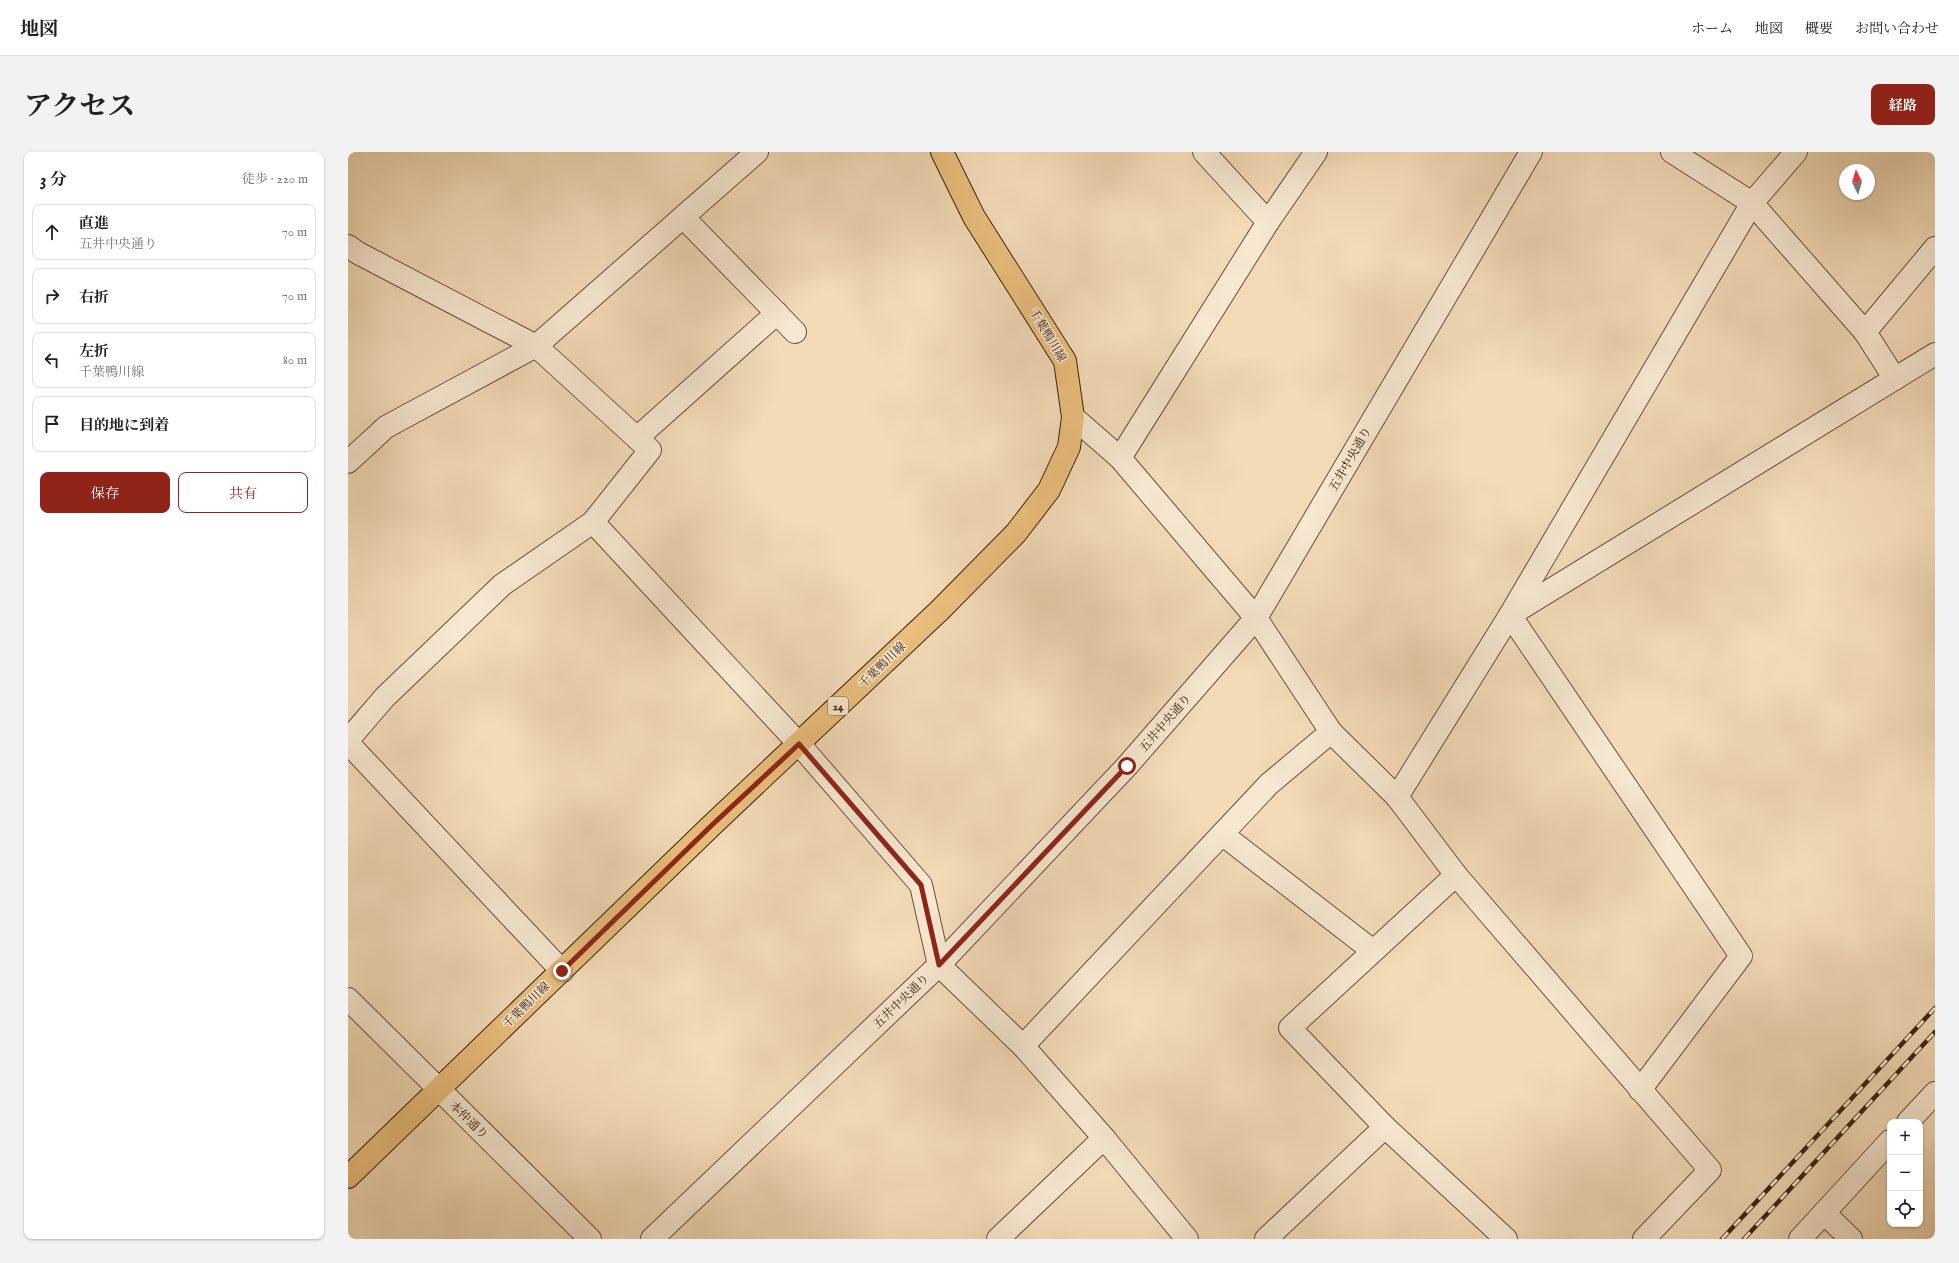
<!DOCTYPE html>
<html lang="ja">
<head>
<meta charset="utf-8">
<style>
	body { margin:0; font-family:"IM FELL English","Noto Serif JP",serif; background:#f2f2f2; color:#202124 }
	.controls { position:absolute; right:12px; bottom:12px; display:grid; overflow:hidden; border-radius:8px; box-shadow:0 1px 3px #0004 }
	.controls button { width:36px; height:36px; display:grid; place-items:center; padding:0; border:0; border-bottom:1px solid #e0e0e0; background:#fff; color:#202124; font:20px sans-serif }
	.compass { position:absolute; left:1491px; top:12px; width:36px; height:36px; border-radius:50%; background:#fff; box-shadow:0 1px 3px #0004; rotate:355deg }
	.stop { position:absolute; width:12px; height:12px; margin:-9px; border:3px solid #8f2418; border-radius:50%; background:#fff }
	.stop.end { background:#8f2418; border-color:#fff; box-shadow:0 1px 4px #0008 }
	.list { margin:0; padding:0; list-style:none }
	h2 { display:flex; justify-content:space-between; align-items:center; height:52px; margin:0; padding:0 16px; font-size:17px }
	h2 small { font-size:13px; font-weight:400; color:#757577 }
	.list li { display:grid; grid-template-columns:26px 1fr auto; gap:12px; align-items:center; box-sizing:border-box; height:56px; margin:0 8px 8px; padding:0 8px; border:1px solid #e0e0e0; border-radius:8px }
	.list b { display:block; font-size:15px; white-space:nowrap }
	.list p { margin:0; font-size:13px; white-space:nowrap; color:#757577 }
	.list em { font-size:13px; font-style:normal; color:#757577 }
	.actions { display:flex; gap:8px; padding:12px 16px }
	.actions a { flex:1; padding:9px 0; border:1px solid #8f2418; border-radius:8px; text-align:center; font-size:14px; color:#8f2418 }
	.actions .main { background:#8f2418; color:#fff }
	.icon { flex:none; width:22px; height:22px; fill:none; stroke:currentColor; stroke-width:2; stroke-linecap:round; stroke-linejoin:round }
	.map { position:relative; flex:none; width:1587px; height:1087px; overflow:hidden; border-radius:8px }
	header { display:flex; align-items:center; gap:24px; box-sizing:border-box; height:56px; padding:0 20px; background:#fff; border-bottom:1px solid #e0e0e0 }
	header strong { font-size:19px }
	nav { display:flex; gap:22px; margin-inline-start:auto; font-size:14px }
	.intro { display:flex; align-items:center; justify-content:space-between; box-sizing:border-box; height:96px; padding:0 24px }
	h1 { margin:0; font-size:28px }
	.button { padding:10px 18px; border-radius:8px; background:#8f2418; color:#fff; font-size:14px; font-weight:700 }
	main { display:flex; gap:24px; padding:0 24px }
	aside { flex:1; background:#fff; border-radius:8px; box-shadow:0 1px 3px #0004 }
	.map>svg:first-child { display:block }
	.lines { fill:none; stroke-linecap:round; stroke-linejoin:round }
	.minor-casing { stroke:#695038; stroke-width:24 }
	.tertiary-casing { stroke:#695038; stroke-width:24 }
	.primary-casing { stroke:#3b220e; stroke-width:24 }
	.minor { stroke:#f7e8d1; stroke-width:22 }
	.tertiary { stroke:#f7e8d1; stroke-width:22 }
	.primary { stroke:#eabe7c; stroke-width:22 }
	.rail-casing { stroke:#3b220e; stroke-width:4.5 }
	.rail { stroke:#f7e8d1; stroke-width:3; stroke-dasharray:9; stroke-linecap:butt }
	.route { stroke:#8f2418; stroke-width:5 }
	.labels { text-anchor:middle; stroke-width:3; stroke-linejoin:round; paint-order:stroke }
	.shield { fill:#f7e8d1; stroke:#735d48; stroke-width:1 }
	.shield-label { font-size:11px; font-weight:bold; fill:#3b220e }
	.street-label { font-size:12px; fill:#3b220e; stroke:#f7e8d1 }
</style>
</head>
<body>
<header>
<strong>地図</strong>
<nav><a>ホーム</a><a>地図</a><a>概要</a><a>お問い合わせ</a></nav>
</header>
<div class="intro"><h1>アクセス</h1><a class="button">経路</a></div>
<main>
<aside>
<h2>3 分<small>徒歩 · 220 m</small></h2>
<ul class="list">
<li><svg class="icon" aria-label="ahead" viewBox="0 0 24 24"><path d="M12 20V5M6 11l6-6 6 6"/></svg><div><b>直進</b><p>五井中央通り</p></div><em>70 m</em></li>
<li><svg class="icon" aria-label="right" viewBox="0 0 24 24"><path d="M7 20v-9h11M14 6l5 5-5 5"/></svg><div><b>右折</b></div><em>70 m</em></li>
<li><svg class="icon" aria-label="left" viewBox="0 0 24 24"><path d="M17 20v-9H6M10 6l-5 5 5 5"/></svg><div><b>左折</b><p>千葉鴨川線</p></div><em>80 m</em></li>
<li><svg class="icon" aria-label="arrive" viewBox="0 0 24 24"><path d="M6 21V4h12l-3 4 3 4H6"/></svg><div><b>目的地に到着</b></div></li>
</ul>
<div class="actions"><a class="main">保存</a><a>共有</a></div>
</aside>
<div class="map">
<svg width="1587" height="1087" viewBox="0 0 1587 1087">
	<rect width="100%" height="100%" fill="#f3dbb8"/>
	<filter id="stains"><feTurbulence type="fractalNoise" baseFrequency=".005" numOctaves="4"/><feColorMatrix values="0 0 0 0 .2 0 0 0 0 .09 0 0 0 0 .02 0 0 0 .5 -.17"/></filter>
	<radialGradient id="worn" r=".72"><stop offset=".6" stop-color="#630" stop-opacity="0"/><stop offset="1" stop-color="#630" stop-opacity=".3"/></radialGradient>
	<g class="lines">
		<defs>
			<g id="minor">
				<path d="M856 0 920 70"/>
				<path d="M1324 0 1404 51 1517 180 1547 227"/>
				<path d="M335 65 447 180"/>
				<path d="M0 94 10 101 188 194 302 298 245 370 451 592 573 733 591 813 675 894 756 986 839 1087"/>
				<path d="M1517 180 1587 96"/>
				<path d="M725 265 772 306 908 466 983 580 1049 645 1108 723 1362 1018 1296 1087"/>
				<path d="M289 286 429 161"/>
				<path d="M772 306 920 70 968 0"/>
				<path d="M0 310 38 275 188 194 409 0"/>
				<path d="M0 588 37 545 154 433 245 370"/>
				<path d="M0 591 214 819"/>
				<path d="M1049 645 1162 463 1404 51 1448 0"/>
				<path d="M874 682 1025 799"/>
				<path d="M1108 723 942 876 1037 975 1158 1087"/>
				<path d="M675 894 921 632 983 580"/>
				<path d="M1292 938 1393 804 1162 463 1587 202"/>
				<path d="M1560 970 1587 941"/>
				<path d="M1476 1061 1503 1087"/>
				<path d="M650 1087 756 986"/>
				<path d="M918 1087 1037 975"/>
				<path d="M1452 1087 1542 989"/>
			</g>
			<g id="tertiary">
				<path d="M0 847 242 1087"/>
				<path d="M304 1087 591 813 779 614 908 466 1183 0"/>
			</g>
			<path id="primary" d="M0 1025 364 673 592 458 668 381 701 338 721 295 725 265 717 209 626 65 594 0"/>
		</defs>
		<use href="#minor" class="minor-casing"/>
		<use href="#tertiary" class="tertiary-casing"/>
		<use href="#primary" class="primary-casing"/>
		<use href="#minor" class="minor"/>
		<use href="#tertiary" class="tertiary"/>
		<use href="#primary" class="primary"/>
		<defs>
			<g id="rail">
				<path d="M1374 1087 1587 856"/>
				<path d="M1396 1087 1587 880"/>
			</g>
		</defs>
		<use href="#rail" class="rail-casing"/>
		<use href="#rail" class="rail"/>
	</g>
	<g class="lines">
		<path class="route" d="M214 819 364 673 451 592 573 733 591 813 779 614"/>
	</g>
	<g class="labels">
		<rect class="shield" x="480" y="545" width="20" height="18" rx="3"/>
		<g class="shield-label">
			<text x="490" y="558">24</text>
		</g>
		<g class="street-label">
			<text transform="translate(700 183) rotate(59)" y="4">千葉鴨川線</text>
			<text transform="translate(1002 307) rotate(-60)" y="4">五井中央通り</text>
			<text transform="translate(534 513) rotate(-44)" y="4">千葉鴨川線</text>
			<text transform="translate(817 571) rotate(-49)" y="4">五井中央通り</text>
			<text transform="translate(553 849) rotate(-44)" y="4">五井中央通り</text>
			<text transform="translate(178 853) rotate(-44)" y="4">千葉鴨川線</text>
			<text transform="translate(121 968) rotate(44)" y="4">本仲通り</text>
		</g>
	</g>
	<rect width="100%" height="100%" filter="url(#stains)"/>
	<rect width="100%" height="100%" fill="url(#worn)"/>
</svg>
<div class="controls">
<button>+</button>
<button>−</button>
<button><svg class="icon" aria-label="locate" viewBox="0 0 24 24"><circle cx="12" cy="12" r="6"/><path d="M12 2v4M12 18v4M2 12h4M18 12h4"/></svg></button>
</div>
<svg class="compass" viewBox="-18 -18 36 36"><path d="M0-13l5 13h-10z" fill="#e53935"/><path d="M0 13l5-13h-10z" fill="#757577"/></svg>
<div class="stop" style="left:779px;top:614px"></div>
<div class="stop end" style="left:214px;top:819px"></div>
</div>
</main>
</body>
</html>
